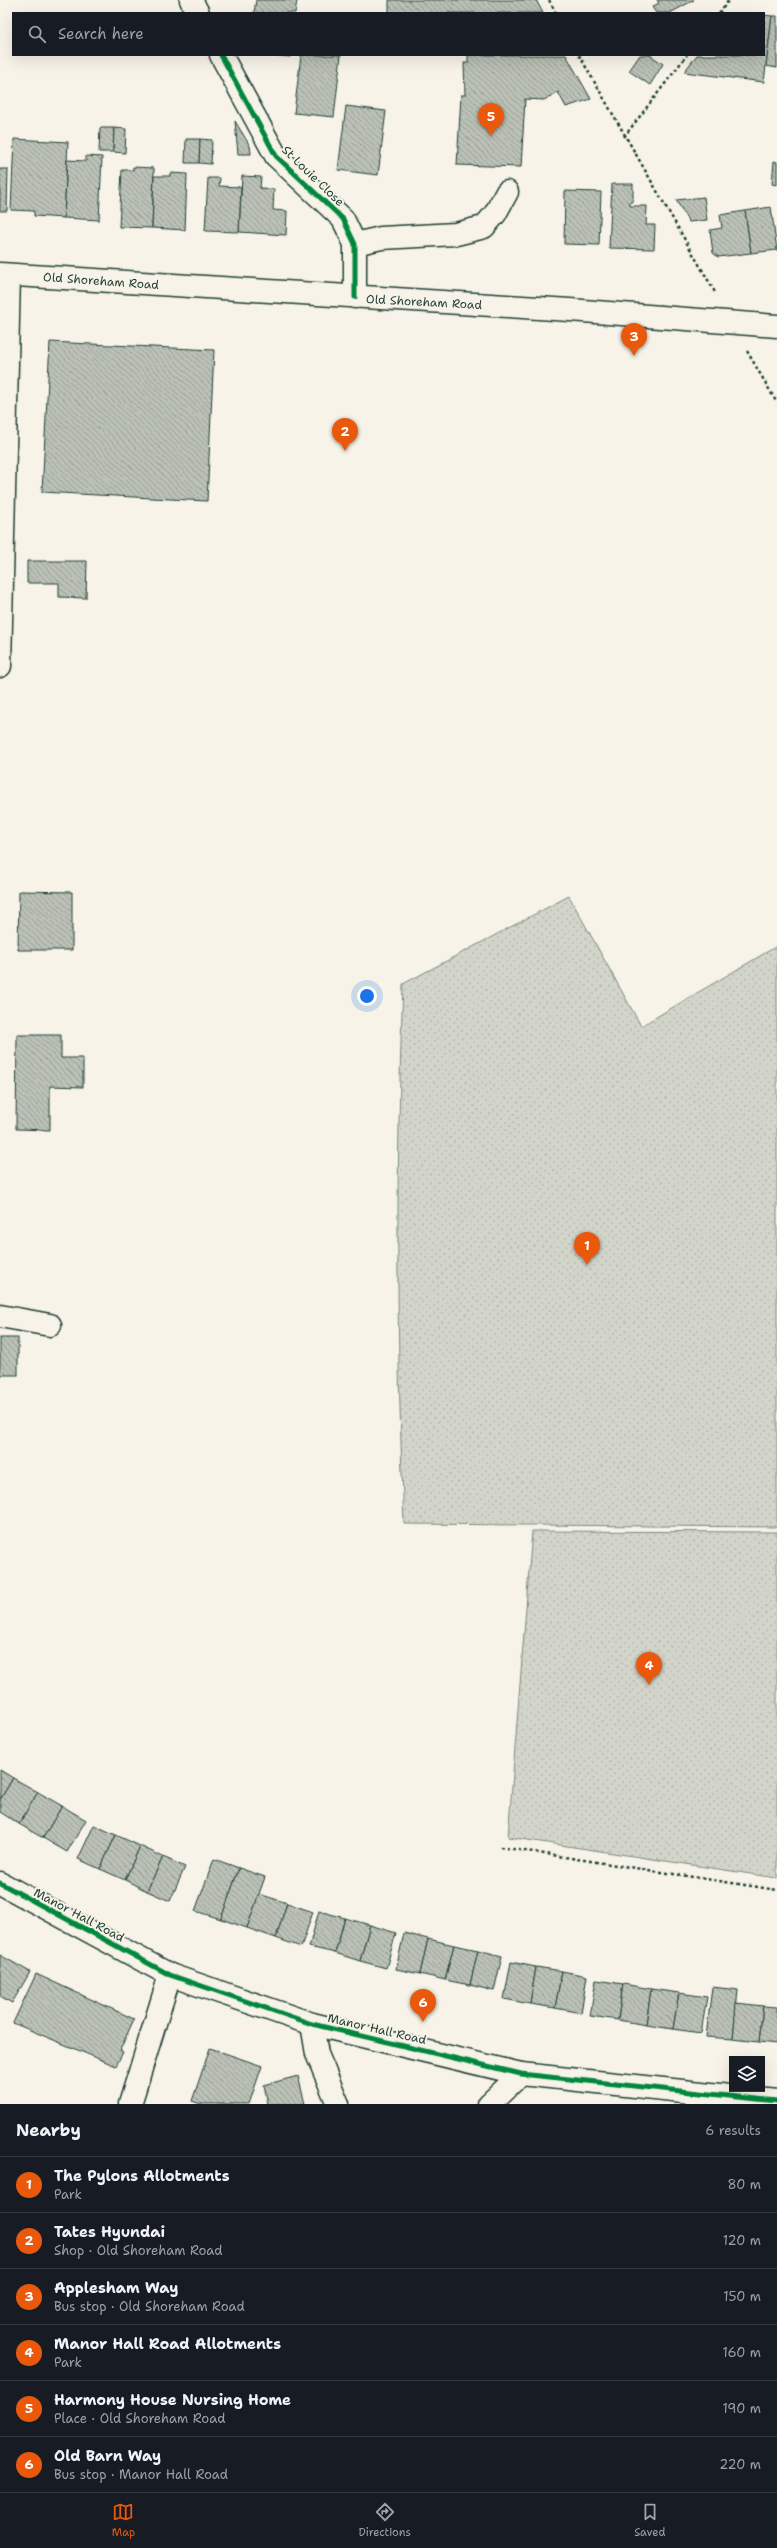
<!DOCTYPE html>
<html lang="en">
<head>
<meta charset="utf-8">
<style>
	body { margin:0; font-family:"Shantell Sans",sans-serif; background:#242831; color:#f1f3f6 }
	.controls { position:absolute; right:12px; bottom:12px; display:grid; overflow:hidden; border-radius:0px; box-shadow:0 4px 16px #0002 }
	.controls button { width:36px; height:36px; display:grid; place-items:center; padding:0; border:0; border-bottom:1px solid #363941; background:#171b24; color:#f1f3f6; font:20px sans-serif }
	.you { position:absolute; left:367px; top:996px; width:14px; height:14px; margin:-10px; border:3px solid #fff; border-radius:50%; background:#1a73e8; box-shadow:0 0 0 6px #1a73e833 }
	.badge { display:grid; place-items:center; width:26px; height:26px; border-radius:50%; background:#ea580c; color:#fff; font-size:13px; font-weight:700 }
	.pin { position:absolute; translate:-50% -33px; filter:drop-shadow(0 1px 2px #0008) }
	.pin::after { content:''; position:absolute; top:21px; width:14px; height:12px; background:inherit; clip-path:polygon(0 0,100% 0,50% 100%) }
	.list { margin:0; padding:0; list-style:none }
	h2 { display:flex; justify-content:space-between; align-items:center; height:52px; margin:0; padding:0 16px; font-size:17px }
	h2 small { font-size:13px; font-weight:400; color:#9ea1a6 }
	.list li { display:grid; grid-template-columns:26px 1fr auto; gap:12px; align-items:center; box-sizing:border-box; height:56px; padding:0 16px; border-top:1px solid #363941 }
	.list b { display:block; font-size:15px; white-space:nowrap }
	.list p { margin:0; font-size:13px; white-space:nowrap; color:#9ea1a6 }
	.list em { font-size:13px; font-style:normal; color:#9ea1a6 }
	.icon { flex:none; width:22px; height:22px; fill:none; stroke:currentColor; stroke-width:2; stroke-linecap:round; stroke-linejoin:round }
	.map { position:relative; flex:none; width:777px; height:2104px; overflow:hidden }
	.search { position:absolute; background:#171b24; box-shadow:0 4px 16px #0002; left:12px; right:12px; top:12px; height:44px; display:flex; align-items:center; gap:10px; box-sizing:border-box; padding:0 14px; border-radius:0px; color:#9ea1a6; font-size:15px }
	.sheet { height:388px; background:#171b24 }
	nav { display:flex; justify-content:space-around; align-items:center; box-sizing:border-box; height:56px; border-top:1px solid #363941; background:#171b24; font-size:11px; color:#9ea1a6 }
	nav a { display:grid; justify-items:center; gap:2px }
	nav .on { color:#ea580c }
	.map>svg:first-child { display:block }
	.garden { fill:url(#garden-dots); stroke:#79897f }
	.building { fill:url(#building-back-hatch); stroke:#1f3d34 }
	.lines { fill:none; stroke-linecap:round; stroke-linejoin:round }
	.minor-casing { stroke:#1f3d34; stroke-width:25 }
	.major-casing { stroke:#1f3d34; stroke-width:25 }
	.path { stroke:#1f3d34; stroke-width:2.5; stroke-dasharray:3 3; stroke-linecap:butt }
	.minor { stroke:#f7f3e8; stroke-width:22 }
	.major { stroke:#f7f3e8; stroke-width:22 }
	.cycleway-casing { stroke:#f7f3e8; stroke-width:8 }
	.cycleway { stroke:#00873e; stroke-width:5 }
	.labels { text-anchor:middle; stroke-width:4; stroke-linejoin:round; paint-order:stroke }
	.street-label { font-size:12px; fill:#1f3d34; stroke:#f7f3e8 }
</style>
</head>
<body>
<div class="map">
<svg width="777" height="2104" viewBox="0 0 777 2104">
	<defs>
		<pattern id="garden-dots" width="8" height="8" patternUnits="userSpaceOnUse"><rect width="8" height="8" fill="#d3d5ca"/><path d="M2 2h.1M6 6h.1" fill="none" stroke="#b5b8ae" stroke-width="1.8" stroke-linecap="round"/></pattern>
		<pattern id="building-back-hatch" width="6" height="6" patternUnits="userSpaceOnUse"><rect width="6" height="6" fill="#bbc1b6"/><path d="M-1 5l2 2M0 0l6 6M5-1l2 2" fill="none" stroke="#979e95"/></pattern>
	</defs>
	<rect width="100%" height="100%" fill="#f7f3e8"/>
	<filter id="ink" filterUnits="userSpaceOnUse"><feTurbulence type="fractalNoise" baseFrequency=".025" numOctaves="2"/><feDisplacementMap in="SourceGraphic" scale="8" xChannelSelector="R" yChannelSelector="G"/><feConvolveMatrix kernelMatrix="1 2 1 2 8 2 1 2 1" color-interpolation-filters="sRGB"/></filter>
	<g filter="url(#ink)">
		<g class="garden">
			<path d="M569 896 641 1026 777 946V1527L404 1524C396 1344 396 1164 403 984Z"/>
			<path d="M532 1531 777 1532V1878L508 1837Z"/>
		</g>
		<g class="building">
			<path d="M256 0H297L295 13H254Z"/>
			<path d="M389 0H536L543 13H389Z"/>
			<path d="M657 0H694L670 13H656L652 7 659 3Z"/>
			<path d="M764 15 772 16 764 82 684 72 697 55H764Z"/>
			<path d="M772 16H777V68L766 66Z"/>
			<path d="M271 55H290V57Z"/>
			<path d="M301 55H341L334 117 294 113Z"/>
			<path d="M468 55H566L591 99 566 107 558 92 544 100 525 99 521 167 457 165 461 95H465L464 63H468Z"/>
			<path d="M640 55H650L663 64 650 85 629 71Z"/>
			<path d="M346 106 386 111 378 175 338 170Z"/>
			<path d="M235 121 250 146 251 154H238Z"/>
			<path d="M100 128H114L113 152H99Z"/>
			<path d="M114 128 126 129 125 153 113 152Z"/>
			<path d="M14 139 68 142 64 218 34 216V211L11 210Z"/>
			<path d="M186 139H200L199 163H185Z"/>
			<path d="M200 139 212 140 211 164 199 163Z"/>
			<path d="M86 156 102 157 99 220 64 218 67 160 86 161Z"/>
			<path d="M774 161 777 162V185L772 184Z"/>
			<path d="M133 167 154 168 152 228 119 227 122 170H133Z"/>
			<path d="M0 169H8L7 211H0Z"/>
			<path d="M170 173 187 174 185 230 152 228 154 176H170Z"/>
			<path d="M242 176 261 177 260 188 274 189 273 210 287 211 286 235 239 232Z"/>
			<path d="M208 178H220L219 186 241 187 239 232 205 231Z"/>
			<path d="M612 184H633V202H630V206H647L646 225H655L654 249 609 248Z"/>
			<path d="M565 191 601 192 599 245 564 244Z"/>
			<path d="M704 197 707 220 689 222 676 200Z"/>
			<path d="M771 207 777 250 751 253 745 211Z"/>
			<path d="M745 211 751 253 718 257 713 253 710 230 722 228 720 215Z"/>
			<path d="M50 342 214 350 207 501 42 492Z"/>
			<path d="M27 561H87L86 598 59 597V583H27Z"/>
			<path d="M19 891 72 892V950H18Z"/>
			<path d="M17 1035H61V1058H83V1087L50 1086V1130L16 1129Z"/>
			<rect x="0" y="1338" width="18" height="37"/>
			<path d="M0 1770 13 1778 0 1800Z"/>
			<path d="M13 1778 38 1792 19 1824 0 1812V1800Z"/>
			<path d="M38 1792 62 1806 43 1838 19 1824Z"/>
			<path d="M62 1806 86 1820 67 1852 43 1838Z"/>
			<path d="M94 1825 116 1835 100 1869 78 1859Z"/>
			<path d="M116 1835 140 1846 125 1880 100 1869Z"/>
			<path d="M140 1846 163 1857 147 1891 125 1880Z"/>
			<path d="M163 1857 185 1867 170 1901 147 1891Z"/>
			<path d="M214 1859 239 1868 221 1919 195 1911Z"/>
			<path d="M239 1868 265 1877 247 1928 221 1919Z"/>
			<path d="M259 1894 287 1903 276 1938 247 1928Z"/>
			<path d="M287 1903 313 1912 301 1947 276 1938Z"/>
			<path d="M319 1911 345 1918 335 1953 309 1947Z"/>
			<path d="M345 1918 370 1925 360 1961 335 1953Z"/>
			<path d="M370 1925 396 1933 386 1968 360 1961Z"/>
			<path d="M404 1933 428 1939 420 1974 396 1969Z"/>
			<path d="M428 1939 454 1945 445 1980 420 1974Z"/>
			<path d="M454 1945 478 1950 470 1985 445 1980Z"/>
			<path d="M478 1950 502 1956 494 1991 470 1985Z"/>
			<path d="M0 1955 30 1972 12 2003 0 1996Z"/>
			<path d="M511 1962 536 1967 530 2004 504 1999Z"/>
			<path d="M536 1967 562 1971 555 2008 530 2004Z"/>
			<path d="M562 1971 587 1976 581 2013 555 2008Z"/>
			<path d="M36 1974 134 2019 120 2050 123 2052 116 2066 13 2023Z"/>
			<path d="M596 1980 623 1984 618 2020 590 2016Z"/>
			<path d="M623 1984 651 1989 646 2025 618 2020Z"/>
			<path d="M712 1987 738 1990 733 2039 706 2037Z"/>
			<path d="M651 1989 679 1993 673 2029 646 2025Z"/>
			<path d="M679 1993 707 1997 701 2033 673 2029Z"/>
			<path d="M736 2003 763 2006 759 2042 733 2039Z"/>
			<path d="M763 2006 777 2007V2044L759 2042Z"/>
			<path d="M210 2048 262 2066 249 2104H201L192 2101Z"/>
			<path d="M298 2076 305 2104H268L264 2085Z"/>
		</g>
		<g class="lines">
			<defs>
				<g id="minor">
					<path d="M191 0 198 13"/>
					<path d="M221 55 276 156 343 219 355 244V297"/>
					<path d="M355 244 381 238 456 234 484 227 495 214 507 192"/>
					<path d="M0 666 9 275"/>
					<path d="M0 1316 50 1325"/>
					<path d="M0 1883 170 1975 312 2024 521 2074 777 2101"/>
					<path d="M312 2024 317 2054 338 2104"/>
					<path d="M130 2104 170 1975"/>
					<path d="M489 2104 521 2074"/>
				</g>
				<path id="major" d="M0 274 570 310 777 326"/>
			</defs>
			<use href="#minor" class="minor-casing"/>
			<use href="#major" class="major-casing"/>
			<g class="path">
				<path d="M549 0 556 13"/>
				<path d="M719 13 729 0"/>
				<path d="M579 55 716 294"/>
				<path d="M624 137 687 55"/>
				<path d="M747 351 777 403"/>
				<path d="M500 1847 777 1890"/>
			</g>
			<use href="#minor" class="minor"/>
			<use href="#major" class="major"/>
			<defs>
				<g id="cycleway">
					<path d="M221 55 276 156 343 219 355 244V297"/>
					<path d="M0 1883 170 1975 312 2024 521 2074 777 2101"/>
				</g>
			</defs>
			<use href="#cycleway" class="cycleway-casing"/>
			<use href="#cycleway" class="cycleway"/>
		</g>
	</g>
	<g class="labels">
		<g class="street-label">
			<text transform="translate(313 176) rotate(44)" y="4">St Louie Close</text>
			<text transform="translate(101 281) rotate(4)" y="4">Old Shoreham Road</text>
			<text transform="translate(424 302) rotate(3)" y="4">Old Shoreham Road</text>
			<text transform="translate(79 1915) rotate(28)" y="4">Manor Hall Road</text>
			<text transform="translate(377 2029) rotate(13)" y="4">Manor Hall Road</text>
		</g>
	</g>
</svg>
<div class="controls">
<button><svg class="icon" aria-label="layers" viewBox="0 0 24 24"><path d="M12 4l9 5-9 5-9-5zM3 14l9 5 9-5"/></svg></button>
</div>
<div class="you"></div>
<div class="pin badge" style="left:587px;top:1265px">1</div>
<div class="pin badge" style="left:345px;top:451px">2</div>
<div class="pin badge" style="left:634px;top:356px">3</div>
<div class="pin badge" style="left:649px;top:1685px">4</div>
<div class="pin badge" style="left:491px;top:136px">5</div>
<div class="pin badge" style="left:423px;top:2022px">6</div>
<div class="search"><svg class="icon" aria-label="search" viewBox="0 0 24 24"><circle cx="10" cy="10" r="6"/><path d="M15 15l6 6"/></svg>Search here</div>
</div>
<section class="sheet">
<h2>Nearby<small>6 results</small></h2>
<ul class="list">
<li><span class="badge">1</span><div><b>The Pylons Allotments</b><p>Park</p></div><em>80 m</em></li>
<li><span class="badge">2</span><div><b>Tates Hyundai</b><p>Shop · Old Shoreham Road</p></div><em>120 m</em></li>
<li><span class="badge">3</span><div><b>Applesham Way</b><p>Bus stop · Old Shoreham Road</p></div><em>150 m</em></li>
<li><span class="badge">4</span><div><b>Manor Hall Road Allotments</b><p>Park</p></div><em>160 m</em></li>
<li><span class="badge">5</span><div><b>Harmony House Nursing Home</b><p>Place · Old Shoreham Road</p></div><em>190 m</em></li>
<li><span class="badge">6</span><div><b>Old Barn Way</b><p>Bus stop · Manor Hall Road</p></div><em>220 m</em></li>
</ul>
</section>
<nav>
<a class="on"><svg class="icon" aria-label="map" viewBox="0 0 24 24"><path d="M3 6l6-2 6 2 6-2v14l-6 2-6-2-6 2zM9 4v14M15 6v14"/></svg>Map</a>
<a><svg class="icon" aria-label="directions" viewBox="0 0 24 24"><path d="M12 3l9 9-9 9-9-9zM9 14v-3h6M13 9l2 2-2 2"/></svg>Directions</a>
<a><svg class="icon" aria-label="saved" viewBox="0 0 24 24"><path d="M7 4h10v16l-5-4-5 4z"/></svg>Saved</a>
</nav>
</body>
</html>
